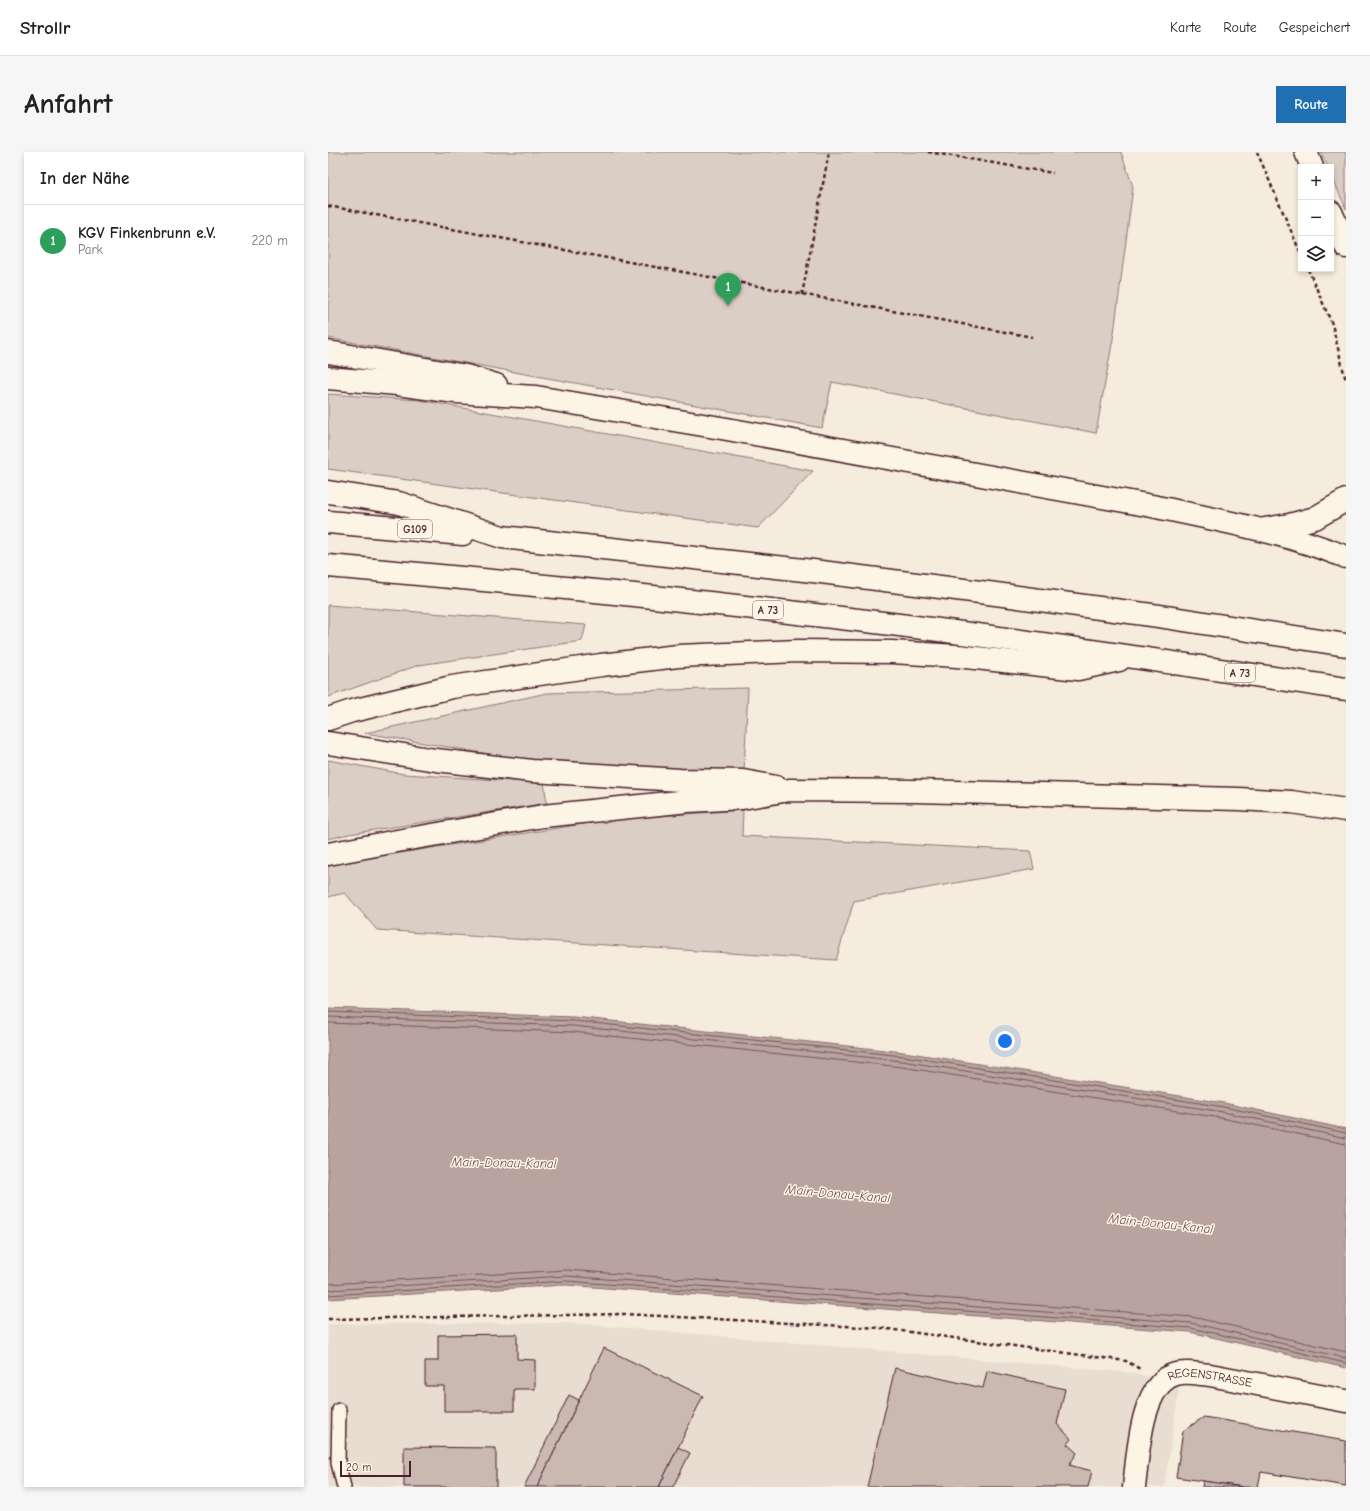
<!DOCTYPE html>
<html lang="de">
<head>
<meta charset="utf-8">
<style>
	body { margin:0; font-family:"Comic Neue",sans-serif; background:#f6f6f6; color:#222 }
	.controls { position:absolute; right:12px; top:12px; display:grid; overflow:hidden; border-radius:0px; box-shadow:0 2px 6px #0003 }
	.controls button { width:36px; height:36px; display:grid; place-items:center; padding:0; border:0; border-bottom:1px solid #e0e0e0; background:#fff; color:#222; font:20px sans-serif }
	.scale { position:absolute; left:12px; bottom:10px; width:71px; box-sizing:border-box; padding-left:4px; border:2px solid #4a1f2b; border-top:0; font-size:11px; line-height:14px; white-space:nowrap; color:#4a1f2b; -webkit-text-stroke:3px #fcf5e5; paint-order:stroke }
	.you { position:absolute; left:677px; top:889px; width:14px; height:14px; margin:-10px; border:3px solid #fff; border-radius:50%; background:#1a73e8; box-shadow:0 0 0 6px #1a73e833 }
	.badge { display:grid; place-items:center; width:26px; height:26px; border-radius:50%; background:#1f6fb2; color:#fff; font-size:13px; font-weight:700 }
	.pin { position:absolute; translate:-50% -33px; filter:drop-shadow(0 1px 2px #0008) }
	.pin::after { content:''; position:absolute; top:21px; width:14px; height:12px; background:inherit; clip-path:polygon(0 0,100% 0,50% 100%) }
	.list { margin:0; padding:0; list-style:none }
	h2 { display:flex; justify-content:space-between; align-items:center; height:52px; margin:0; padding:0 16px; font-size:17px }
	h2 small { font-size:13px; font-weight:400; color:#767676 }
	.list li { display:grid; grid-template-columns:26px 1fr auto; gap:12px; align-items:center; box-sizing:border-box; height:72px; padding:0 16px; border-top:1px solid #e0e0e0 }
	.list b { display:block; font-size:15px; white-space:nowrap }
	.list p { margin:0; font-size:13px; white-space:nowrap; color:#767676 }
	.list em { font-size:13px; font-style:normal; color:#767676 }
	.icon { flex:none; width:22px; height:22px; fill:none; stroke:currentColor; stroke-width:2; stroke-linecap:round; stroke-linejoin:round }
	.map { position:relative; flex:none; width:1018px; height:1335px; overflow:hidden; border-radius:0px }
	header { display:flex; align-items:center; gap:24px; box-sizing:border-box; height:56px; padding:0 20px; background:#fff; border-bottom:1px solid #e0e0e0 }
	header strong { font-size:19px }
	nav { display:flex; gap:22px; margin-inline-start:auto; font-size:14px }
	.intro { display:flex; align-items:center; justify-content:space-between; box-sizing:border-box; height:96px; padding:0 24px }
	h1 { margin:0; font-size:28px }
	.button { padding:10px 18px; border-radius:0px; background:#1f6fb2; color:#fff; font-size:14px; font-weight:700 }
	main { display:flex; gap:24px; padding:0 24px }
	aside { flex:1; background:#fff; border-radius:0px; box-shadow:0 2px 6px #0003 }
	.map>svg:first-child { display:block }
	.built { fill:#e8ddd0 }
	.green { fill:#dbcec4; stroke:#927678 }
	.water { fill:#b8a39e; stroke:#8c6e70 }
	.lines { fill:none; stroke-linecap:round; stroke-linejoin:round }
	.shore { stroke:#765459; stroke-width:1 }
	.building { fill:#cab9b1; stroke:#4a1f2b }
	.lane-casing { stroke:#4a1f2b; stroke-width:16 }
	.street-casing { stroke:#4a1f2b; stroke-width:25 }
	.secondary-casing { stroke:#4a1f2b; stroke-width:25 }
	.highway-casing { stroke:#4a1f2b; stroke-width:25 }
	.path { stroke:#4a1f2b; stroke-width:2.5; stroke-dasharray:4 3; stroke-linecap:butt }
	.lane { stroke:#fcf5e5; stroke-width:13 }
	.street { stroke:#fcf5e5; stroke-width:22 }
	.secondary { stroke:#fcf5e5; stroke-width:22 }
	.highway { stroke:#fcf5e5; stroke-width:22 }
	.labels { text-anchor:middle; stroke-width:3; stroke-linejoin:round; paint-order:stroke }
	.shield { fill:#fcf5e5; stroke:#7f5f63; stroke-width:1 }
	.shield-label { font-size:11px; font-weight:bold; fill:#4a1f2b }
	.street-label { font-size:12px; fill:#4a1f2b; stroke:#fcf5e5 }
	.water-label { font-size:13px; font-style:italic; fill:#704d53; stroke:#fcf5e5 }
</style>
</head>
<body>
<header>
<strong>Strollr</strong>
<nav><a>Karte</a><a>Route</a><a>Gespeichert</a></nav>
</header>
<div class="intro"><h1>Anfahrt</h1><a class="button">Route</a></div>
<main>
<aside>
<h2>In der Nähe<small></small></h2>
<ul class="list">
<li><span class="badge" style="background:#2e9e5b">1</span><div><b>KGV Finkenbrunn e.V.</b><p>Park</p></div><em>220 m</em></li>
</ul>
</aside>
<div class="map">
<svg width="1018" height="1335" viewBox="0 0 1018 1335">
	<rect width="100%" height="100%" fill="#f5ecde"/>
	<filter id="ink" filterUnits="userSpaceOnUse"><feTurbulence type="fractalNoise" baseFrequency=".025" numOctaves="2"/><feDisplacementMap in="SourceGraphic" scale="8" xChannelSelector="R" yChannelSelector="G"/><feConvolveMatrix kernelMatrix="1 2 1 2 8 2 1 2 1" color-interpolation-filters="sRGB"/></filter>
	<g filter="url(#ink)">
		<path class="built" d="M243 1171 806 1221 852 1232 836 1335H0V1172Z"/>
		<g class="green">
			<path d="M0 0H793L805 35 786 181 768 281 504 230 494 276 0 186Z"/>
			<path d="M993 0H1018V57L1003 22V15H1000Z"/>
			<path d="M0 242 91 248 485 319 430 376 0 317Z"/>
			<path d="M0 453 258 473 254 489 91 513 0 545Z"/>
			<path d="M420 536 416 620 220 612 37 581 219 541Z"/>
			<path d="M0 608 76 622 216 631 219 651 21 682 0 687Z"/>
			<path d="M415 658 414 684 702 699 706 717 526 749 508 808 49 778 17 741 0 745V714L15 710 287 667Z"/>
		</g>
		<path class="water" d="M0 856 246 865 576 900 896 951 1018 977V1216L862 1180 238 1133 0 1147Z"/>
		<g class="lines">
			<g class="shore">
				<path d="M0 860 246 869 575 904 896 955 1018 981"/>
				<path d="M0 865 245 874 574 909 895 960 1018 986"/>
				<path d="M0 871 245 880 574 915 893 966 1018 992"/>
				<path d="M0 1132 239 1118 864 1165 1018 1200"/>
				<path d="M0 1138 238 1124 863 1171 1018 1206"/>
				<path d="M0 1143 238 1129 863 1176 1018 1211"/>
			</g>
		</g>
		<g class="building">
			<path d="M189 1182V1207L207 1208V1237H186V1259H116V1234H97V1209H110V1183Z"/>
			<path d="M276 1196 375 1244 331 1335H209Z"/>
			<path d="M567 1216 655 1236 659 1219 737 1237 729 1272 743 1287 739 1292 749 1301 741 1313 764 1319 760 1335H539Z"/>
			<path d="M241 1243 251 1248 209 1335H196Z"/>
			<path d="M876 1265 1018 1289V1334L933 1320 930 1335H915L848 1325 855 1279Z"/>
			<path d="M76 1295 168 1296V1335H76Z"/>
			<path d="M350 1295 362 1301 345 1335H331Z"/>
			<path d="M875 1329 915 1335H874Z"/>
		</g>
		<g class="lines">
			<defs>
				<path id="lane" d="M11 1258 10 1311 16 1335"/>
				<g id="street">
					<path id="s1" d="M806 1335C810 1306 812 1231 848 1222 858 1219 871 1222 882 1223L1018 1249"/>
				</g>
				<g id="secondary">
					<path d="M978 0 984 15"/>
					<path d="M1003 60 1018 95"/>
				</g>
				<g id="highway">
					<path d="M0 200 138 224 168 233"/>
					<path d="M0 226 69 232 128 240 208 245 399 277 824 354C890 368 956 380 1018 405"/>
					<path d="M0 340 71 351 174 385 485 419 660 441 831 464 1018 493"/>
					<path d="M0 370 135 382"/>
					<path d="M937 377 961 373 987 366 1018 348"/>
					<path d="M0 414C163 428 325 444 487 463 665 483 841 510 1018 537"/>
					<path d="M0 567 24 559 124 535 273 513 350 504 470 499 564 500 629 504 750 517 791 508"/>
					<path d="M0 591 108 608 204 619 352 628 415 629 448 635"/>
					<path d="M0 702 69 689 215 664 360 649 414 646 461 638 587 639 911 647 963 650 1018 658"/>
				</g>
			</defs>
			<use href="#lane" class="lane-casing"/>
			<use href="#street" class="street-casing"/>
			<use href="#secondary" class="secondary-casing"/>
			<use href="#highway" class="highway-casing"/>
			<g class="path">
				<path d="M600 0 725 21"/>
				<path d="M929 0 973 102"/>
				<path d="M0 54 704 185"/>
				<path d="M980 117 1004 172 1018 229"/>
				<path d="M474 143 501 0"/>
				<path d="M0 1167 296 1162 552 1176 798 1209 814 1218"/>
			</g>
			<use href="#lane" class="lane"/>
			<use href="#street" class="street"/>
			<use href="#secondary" class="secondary"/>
			<use href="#highway" class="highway"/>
		</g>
	</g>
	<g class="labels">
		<g class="shield">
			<rect x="70" y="368" width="34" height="18" rx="3"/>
			<rect x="425" y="449" width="30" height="18" rx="3"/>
			<rect x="897" y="512" width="30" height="18" rx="3"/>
		</g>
		<g class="shield-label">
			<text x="87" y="381">G109</text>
			<text x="440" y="462">A 73</text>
			<text x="912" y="525">A 73</text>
		</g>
		<g class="street-label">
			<text dy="4" stroke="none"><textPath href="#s1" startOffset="161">REGENSTRASSE</textPath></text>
		</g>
		<g class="water-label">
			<text transform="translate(176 1010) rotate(1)" y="5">Main-Donau-Kanal</text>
			<text transform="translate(510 1041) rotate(5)" y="5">Main-Donau-Kanal</text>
			<text transform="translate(833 1071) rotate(6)" y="5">Main-Donau-Kanal</text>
		</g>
	</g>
</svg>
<div class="controls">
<button>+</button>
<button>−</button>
<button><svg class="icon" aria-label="layers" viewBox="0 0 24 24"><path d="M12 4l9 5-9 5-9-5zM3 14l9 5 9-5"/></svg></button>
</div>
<div class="scale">20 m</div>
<div class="you"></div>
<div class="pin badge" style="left:400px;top:154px;background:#2e9e5b">1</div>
</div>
</main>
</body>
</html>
